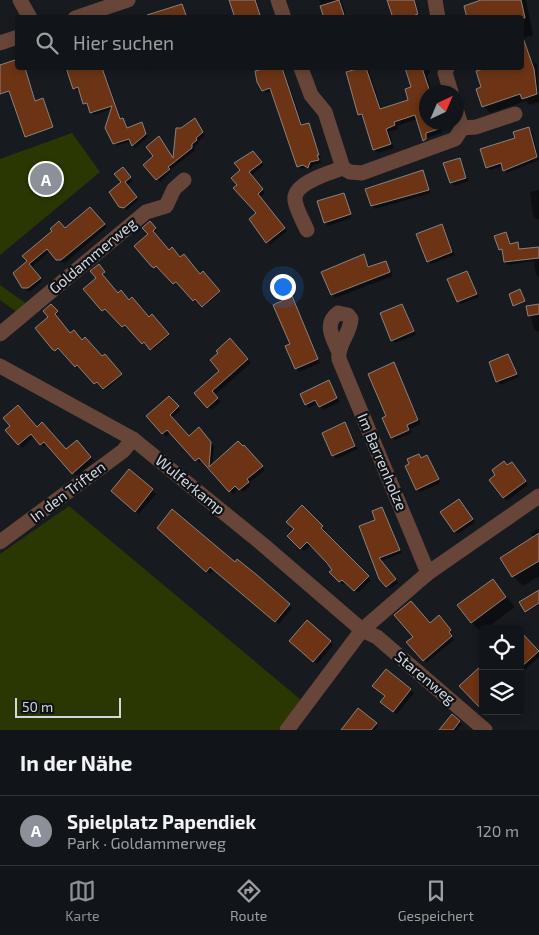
<!DOCTYPE html>
<html lang="de">
<head>
<meta charset="utf-8">
<style>
	body { margin:0; font-family:"Exo 2",sans-serif; background:#1e2125; color:#f1f3f6 }
	.controls { position:absolute; right:15px; bottom:15px; display:grid; overflow:hidden; border-radius:5px; box-shadow:0 2px 8px #0003 }
	.controls button { width:45px; height:45px; display:grid; place-items:center; padding:0; border:0; border-bottom:1px solid #303337; background:#111418; color:#f1f3f6; font:25px sans-serif }
	.compass { position:absolute; left:419px; top:85px; width:45px; height:45px; border-radius:50%; background:#111418; box-shadow:0 2px 8px #0003; rotate:44deg }
	.scale { position:absolute; left:15px; bottom:12px; width:106px; box-sizing:border-box; padding-left:5px; border:2px solid #d4d7db; border-top:0; font-size:14px; line-height:18px; white-space:nowrap; color:#d4d7db; -webkit-text-stroke:4px #0e1217; paint-order:stroke }
	.you { position:absolute; left:282px; top:286px; width:18px; height:18px; margin:-12px; border:4px solid #fff; border-radius:50%; background:#1a73e8; box-shadow:0 0 0 8px #1a73e833 }
	.badge { display:grid; place-items:center; width:32px; height:32px; border-radius:50%; background:#8c9099; color:#fff; font-size:16px; font-weight:700 }
	.pin { position:absolute; translate:-50% -50%; border:2px solid #fff; box-shadow:0 1px 5px #0006 }
	.list { margin:0; padding:0; list-style:none }
	h2 { display:flex; justify-content:space-between; align-items:center; height:65px; margin:0; padding:0 20px; font-size:21px }
	h2 small { font-size:16px; font-weight:400; color:#9c9ea2 }
	.list li { display:grid; grid-template-columns:32px 1fr auto; gap:15px; align-items:center; box-sizing:border-box; height:70px; padding:0 20px; border-top:1px solid #303337 }
	.list b { display:block; font-size:19px; white-space:nowrap }
	.list p { margin:0; font-size:16px; white-space:nowrap; color:#9c9ea2 }
	.list em { font-size:16px; font-style:normal; color:#9c9ea2 }
	.icon { flex:none; width:28px; height:28px; fill:none; stroke:currentColor; stroke-width:2; stroke-linecap:round; stroke-linejoin:round }
	.map { position:relative; flex:none; width:539px; height:730px; overflow:hidden }
	.search { position:absolute; background:#111418; box-shadow:0 2px 8px #0003; left:15px; right:15px; top:15px; height:55px; display:flex; align-items:center; gap:12px; box-sizing:border-box; padding:0 18px; border-radius:5px; color:#9c9ea2; font-size:19px }
	.sheet { height:135px; background:#111418 }
	nav { display:flex; justify-content:space-around; align-items:center; box-sizing:border-box; height:70px; border-top:1px solid #303337; background:#111418; font-size:14px; color:#9c9ea2 }
	nav a { display:grid; justify-items:center; gap:2px }
	nav .on { color:#8c9099 }
	.map>svg:first-child { display:block }
	.green { fill:#2b3702 }
	.shadow { fill:#0007 }
	.building { fill:#6c3414; stroke:#89827e }
	.lines { fill:none; stroke-linecap:round; stroke-linejoin:round }
	.minor { stroke:#674539; stroke-width:15 }
	.labels { text-anchor:middle; stroke-width:4.5; stroke-linejoin:round; paint-order:stroke }
	.street-label { font-size:15px; fill:#d4d7db; stroke:#0e1217 }
</style>
</head>
<body>
<div class="map">
<svg width="539" height="730" viewBox="0 0 539 730">
	<rect width="100%" height="100%" fill="#171b20"/>
	<g class="green">
		<path d="M72 133 100 172 0 255V159Z"/>
		<path d="M0 285 27 304 18 313 0 300Z"/>
		<path d="M69 506 301 700 278 730H0V554Z"/>
	</g>
	<g class="shadow">
		<path d="M230 0H256L262 18H236Z"/>
		<path d="M319 0H341L347 18H325Z"/>
		<path d="M388 0H415L421 18H394Z"/>
		<path d="M485 0H526L533 35 523 38 522 18Z"/>
		<path d="M530 58 537 65 539 102 530 105 526 101 490 113 483 106V88L478 72 495 68H522V60Z"/>
		<path d="M0 66 25 68 36 102 44 101 54 128 26 136 11 92 2 93Z"/>
		<path d="M64 68H94L99 81 105 79 108 81 121 120 126 122 128 129 142 124 148 137 135 148 131 141 117 146 109 134 112 109 94 115 89 105 84 103 80 90 77 91 74 88 70 75 65 73Z"/>
		<path d="M146 68H155L150 71Z"/>
		<path d="M262 68H283L303 126 309 124 311 127 321 158H319L321 163 313 165 311 169 307 167 301 169 298 166 273 91 266 93 263 90Z"/>
		<path d="M346 68H368L382 110 410 101 412 88 406 68H432L427 76 432 92H426V122H442L444 127 441 133 426 138 417 119 397 126 399 129 389 132 394 148 378 153 374 149 365 118 359 115Z"/>
		<path d="M195 120 205 136 198 141 199 143 195 146 194 151 170 170 171 172 160 182 145 165 155 156 174 160 181 130Z"/>
		<path d="M529 128 532 131 539 160 507 173 503 166 490 170 487 168Z"/>
		<path d="M256 156 264 165 251 176 265 193 260 197 287 231 270 245 254 226 251 219 258 213 239 185Z"/>
		<path d="M459 160 469 181 454 186 445 164Z"/>
		<path d="M422 171 431 193 375 209 372 205Z"/>
		<path d="M125 172 133 181 126 186 138 200 127 210 120 207Z"/>
		<path d="M539 190V219H536L533 216 530 192Z"/>
		<path d="M344 194 351 218 328 226 325 222Z"/>
		<path d="M93 211 107 227 65 263 60 262 50 251 31 268 42 281 31 291H27L14 273 65 230Z"/>
		<path d="M150 222 157 230 154 233 169 251 200 275 204 274 220 293 204 307 197 300 195 302 178 282 175 285 158 266 154 267Z"/>
		<path d="M441 225 455 255 431 264 428 261Z"/>
		<path d="M505 233 512 245 518 243 521 250 539 248V278L536 275 534 261 508 265 505 262 504 252 500 249Z"/>
		<path d="M364 255 370 268 386 262 393 276 335 298 323 273Z"/>
		<path d="M99 265 105 273 102 276 118 295 149 318 153 317 169 336 153 350 146 343 144 345 127 326 124 328 107 309 103 310 98 278Z"/>
		<path d="M466 272 479 297 461 304 458 301Z"/>
		<path d="M292 297 320 363 299 372 296 368 292 345Z"/>
		<path d="M539 304V331L537 332 534 329 528 305Z"/>
		<path d="M51 305 58 313 55 316 71 334 102 358 105 355 122 376 105 390 99 382 96 384 79 365 77 368 60 349 55 350 50 318Z"/>
		<path d="M402 305 416 335 395 343 392 340Z"/>
		<path d="M230 340 251 363 215 395 221 402 211 410 196 393 221 371Z"/>
		<path d="M508 355 519 377 500 385 491 362Z"/>
		<path d="M394 364 421 424 410 429 412 433 395 440 392 437 387 417Z"/>
		<path d="M328 382 340 402 323 410 318 403 309 408 306 404Z"/>
		<path d="M169 397 181 410 172 418 189 437 199 429 214 446 212 466 247 450 265 470 249 483 251 485 243 492 239 488 233 494 203 460 199 463 171 432 166 437 148 416Z"/>
		<path d="M345 424 358 449 336 459 323 433Z"/>
		<path d="M37 429 67 451 77 442 94 461 76 476 47 444 44 447 35 436 22 448 7 430Z"/>
		<path d="M427 457 441 483 420 492 417 489 422 459Z"/>
		<path d="M508 466 515 467 528 485 507 501 503 497Z"/>
		<path d="M129 471 156 494 139 514 116 495Z"/>
		<path d="M462 504 475 522 458 534 454 531Z"/>
		<path d="M302 507 325 530 323 532 371 580 358 593 346 582 343 585 331 572 334 570 311 545 304 551 289 536 296 529Z"/>
		<path d="M381 509 402 553 381 561 398 583 390 589 380 578 361 527 377 520Z"/>
		<path d="M539 528V576L523 586 513 576 534 538 531 533Z"/>
		<path d="M162 531 235 563 256 576 292 608 279 624 214 570 210 574Z"/>
		<path d="M493 580 515 607 481 632 471 622Z"/>
		<path d="M539 591V605L527 612 526 611Z"/>
		<path d="M441 619 453 634 451 635 454 640 426 663 415 637 430 624Z"/>
		<path d="M520 633 539 653V657L520 674Z"/>
		<path d="M330 641 333 645 317 664 294 644Z"/>
		<path d="M386 671 414 693 397 714 385 705Z"/>
		<path d="M452 715 462 724 457 730H440Z"/>
		<path d="M376 724 378 726 375 730H343Z"/>
	</g>
	<g class="building">
		<path d="M229 0H255L260 15 252 18H235Z"/>
		<path d="M339 0 345 18H324L320 6Z"/>
		<path d="M387 0H414L418 14 415 15 416 18H393Z"/>
		<path d="M481 0H521L525 18H467L464 6Z"/>
		<path d="M182 4 187 18H148L147 15Z"/>
		<path d="M522 38H523L534 69 537 94 522 99 520 94 482 107 476 89 481 87 476 71 487 68H522Z"/>
		<path d="M18 59V68H25L35 101 43 98 53 127 25 137 9 91 0 94V65Z"/>
		<path d="M66 68H102L120 119 123 118 127 128 142 122 146 134 132 146 129 139 113 144 105 128 112 106 90 113 87 103 83 104 78 87 73 89Z"/>
		<path d="M266 68H282L301 125 309 123 319 155H317L319 160 310 162 308 168 303 165 297 167 270 88 262 91 257 82 255 71Z"/>
		<path d="M360 68H366L380 109 408 100 405 89 411 87 405 68H422L430 92H426V122H450L451 125 426 133V139L423 141 415 115 394 122 395 125 386 129 391 144 373 150 362 114 358 115 346 72Z"/>
		<path d="M195 118 203 132 196 138 197 140 192 144V148L168 167 170 169 156 180 143 165 153 156 146 147 159 136 173 158 176 128H181Z"/>
		<path d="M529 127 537 157 503 171 501 163 486 168 480 149 515 138 513 132Z"/>
		<path d="M253 151 262 162 249 172 263 189 258 194 285 228 266 243 249 219 256 213 233 188 237 185 231 178 240 170 234 163Z"/>
		<path d="M460 158 466 178 450 183 443 163Z"/>
		<path d="M123 167 131 177 125 182 137 197 124 208 119 207 109 192 121 182 114 174Z"/>
		<path d="M423 170 429 190 371 206 365 189Z"/>
		<path d="M344 193 351 214 324 223 317 201Z"/>
		<path d="M90 207 105 224 61 260H56L47 249 29 264 41 278 28 288H22L13 273 27 261 22 256 52 231 50 229 59 221 65 228Z"/>
		<path d="M150 221 156 228 153 231 169 250 172 247 180 257 184 254 200 274 203 271 220 291 202 307 195 299 193 301 176 282 173 284 156 266 154 268 151 266 134 246 148 234 142 228Z"/>
		<path d="M442 224 452 252 427 262 416 234Z"/>
		<path d="M506 232 510 244 518 242 519 249 539 247V258L504 262 502 249 499 250 494 236Z"/>
		<path d="M364 254 368 267 386 261 390 272 331 295 321 272Z"/>
		<path d="M99 264 105 272 102 274 118 293 121 290 129 300 132 297 149 317 152 314 169 334 150 350 144 342 142 344 125 325 122 327 105 309 102 311 100 309 83 289 96 278 90 271Z"/>
		<path d="M467 271 477 294 457 302 447 279Z"/>
		<path d="M520 289 525 301 513 306 509 294Z"/>
		<path d="M292 296 318 359 295 369 285 346 290 344 273 305Z"/>
		<path d="M51 304 58 311 55 314 70 333 74 330 82 340 85 337 102 356 105 354 122 374 103 389 97 382 94 384 77 365 75 367 58 348 55 351 52 349 35 328 48 317 43 311Z"/>
		<path d="M402 304 414 331 391 341 380 313Z"/>
		<path d="M539 304V314L528 316 526 306Z"/>
		<path d="M230 338 248 359 212 391 218 398 207 408 194 393 219 371 210 360 218 353 216 351Z"/>
		<path d="M508 354 517 374 496 382 489 362Z"/>
		<path d="M394 362 418 420 407 425 409 430 391 438 382 418 386 416 368 374Z"/>
		<path d="M329 380 337 398 319 407 315 400 305 405 300 394Z"/>
		<path d="M169 396 179 406 170 415 189 436 199 427 211 442 209 467 238 441 243 446 244 445 263 466 247 479 249 482 239 490 235 486 229 492 199 458 195 461 167 430 162 434 146 416Z"/>
		<path d="M18 405 37 427 42 422 66 449 77 440 91 457 72 474 44 442 40 445 31 434 18 445 5 430 10 426 3 418Z"/>
		<path d="M345 422 355 446 332 456 322 433Z"/>
		<path d="M419 454 421 458 427 455 439 479 416 490 405 466 409 464 407 459Z"/>
		<path d="M504 461 507 465 512 462 526 481 503 498 489 480 495 475 492 470Z"/>
		<path d="M129 469 153 489 135 512 111 491Z"/>
		<path d="M459 499 473 519 454 532 440 512Z"/>
		<path d="M302 505 323 526 321 528 369 576 354 591 342 580 339 582 329 572 332 570 327 563 307 542 300 549 287 536 294 529 286 522Z"/>
		<path d="M382 507 400 550 379 558 396 579 386 587 379 579 359 526 375 520 372 511Z"/>
		<path d="M172 509 235 562 237 559 257 575 290 604 275 622 210 567 206 572 157 528Z"/>
		<path d="M539 533V561L512 577 500 558Z"/>
		<path d="M493 579 506 597 471 623 457 605Z"/>
		<path d="M539 590V603L525 612 519 602Z"/>
		<path d="M411 601 430 623 439 615 451 630 449 632 452 636 423 661 406 642 413 637 394 615Z"/>
		<path d="M307 620 331 641 313 662 289 641Z"/>
		<path d="M520 631 539 651 520 668Z"/>
		<path d="M483 664V711L459 686Z"/>
		<path d="M386 669 411 689 393 712 380 702 385 696 372 686Z"/>
		<path d="M358 708 377 723 371 730H341Z"/>
		<path d="M452 714 460 721 453 730H439Z"/>
	</g>
	<g class="lines">
		<g class="minor">
			<path d="M20 0 30 18"/>
			<path d="M278 0 284 18"/>
			<path d="M435 0 438 18"/>
			<path d="M75 18 128 0"/>
			<path d="M0 43 18 37"/>
			<path d="M301 68 311 95 325 112 343 168 350 172 362 173 455 139 462 128 456 109"/>
			<path d="M447 68 445 73 451 92"/>
			<path d="M462 128 476 127 515 114"/>
			<path d="M307 230C303 221 297 211 295 201 292 183 329 173 343 168"/>
			<path d="M0 334 146 212 166 206 174 189 184 180"/>
			<path d="M338 350C332 337 324 323 338 313L348 315 351 319C350 335 337 344 339 359L428 573"/>
			<path d="M0 366 133 439 261 543 362 630 377 637 485 730"/>
			<path d="M0 542 123 451 133 439"/>
			<path d="M287 730 362 630 428 573 539 496"/>
		</g>
	</g>
	<g class="labels">
		<g class="street-label">
			<text transform="translate(93 256) rotate(-40)" y="5">Goldammerweg</text>
			<text transform="translate(382 462) rotate(67)" y="5">Im Barrenholze</text>
			<text transform="translate(190 485) rotate(39)" y="5">Wulferkamp</text>
			<text transform="translate(68 492) rotate(-37)" y="5">In den Triften</text>
			<text transform="translate(425 678) rotate(40)" y="5">Starenweg</text>
		</g>
	</g>
</svg>
<div class="controls">
<button><svg class="icon" aria-label="locate" viewBox="0 0 24 24"><circle cx="12" cy="12" r="6"/><path d="M12 2v4M12 18v4M2 12h4M18 12h4"/></svg></button>
<button><svg class="icon" aria-label="layers" viewBox="0 0 24 24"><path d="M12 4l9 5-9 5-9-5zM3 14l9 5 9-5"/></svg></button>
</div>
<svg class="compass" viewBox="-18 -18 36 36"><path d="M0-13l5 13h-10z" fill="#e53935"/><path d="M0 13l5-13h-10z" fill="#9c9ea2"/></svg>
<div class="scale">50 m</div>
<div class="you"></div>
<div class="pin badge" style="left:46px;top:179px">A</div>
<div class="search"><svg class="icon" aria-label="search" viewBox="0 0 24 24"><circle cx="10" cy="10" r="6"/><path d="M15 15l6 6"/></svg>Hier suchen</div>
</div>
<section class="sheet">
<h2>In der Nähe<small></small></h2>
<ul class="list">
<li><span class="badge">A</span><div><b>Spielplatz Papendiek</b><p>Park · Goldammerweg</p></div><em>120 m</em></li>
</ul>
</section>
<nav>
<a class="on"><svg class="icon" aria-label="map" viewBox="0 0 24 24"><path d="M3 6l6-2 6 2 6-2v14l-6 2-6-2-6 2zM9 4v14M15 6v14"/></svg>Karte</a>
<a><svg class="icon" aria-label="directions" viewBox="0 0 24 24"><path d="M12 3l9 9-9 9-9-9zM9 14v-3h6M13 9l2 2-2 2"/></svg>Route</a>
<a><svg class="icon" aria-label="saved" viewBox="0 0 24 24"><path d="M7 4h10v16l-5-4-5 4z"/></svg>Gespeichert</a>
</nav>
</body>
</html>
